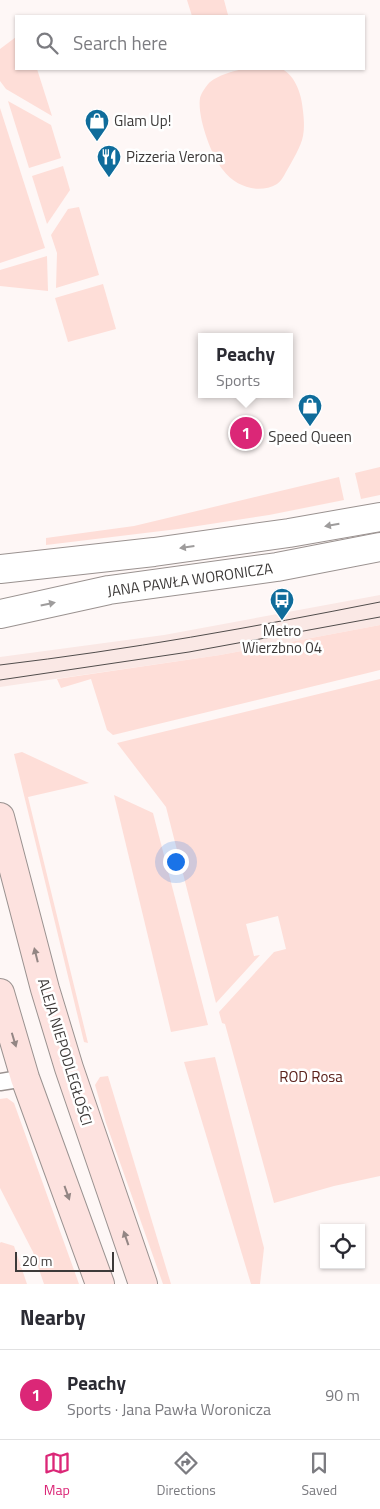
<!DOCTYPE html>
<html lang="en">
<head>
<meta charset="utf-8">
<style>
	body { margin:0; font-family:"Titillium Web",sans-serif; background:#f2f2f3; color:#2b2b33 }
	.controls { position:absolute; right:15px; bottom:15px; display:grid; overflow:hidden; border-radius:0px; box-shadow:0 1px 4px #0004 }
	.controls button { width:45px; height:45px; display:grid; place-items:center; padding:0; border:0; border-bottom:1px solid #e1e1e2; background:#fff; color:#2b2b33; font:25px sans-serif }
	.scale { position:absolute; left:15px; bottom:12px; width:99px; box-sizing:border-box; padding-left:5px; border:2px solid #3d3a39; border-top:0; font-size:14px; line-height:18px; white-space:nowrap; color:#3d3a39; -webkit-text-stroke:4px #fff; paint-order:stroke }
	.you { position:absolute; left:175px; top:861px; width:18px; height:18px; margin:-12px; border:4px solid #fff; border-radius:50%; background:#1a73e8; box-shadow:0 0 0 8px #1a73e833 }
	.badge { display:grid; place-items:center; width:32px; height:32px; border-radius:50%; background:#db2777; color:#fff; font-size:16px; font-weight:700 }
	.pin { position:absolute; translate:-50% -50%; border:2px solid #fff; box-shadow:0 1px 5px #0006 }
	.popup { position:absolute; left:198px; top:333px; width:95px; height:65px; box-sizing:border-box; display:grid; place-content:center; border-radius:0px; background:#fff; filter:drop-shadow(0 1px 4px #0005); font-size:16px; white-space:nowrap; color:#7c7c81 }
	.popup b { font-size:19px; color:#2b2b33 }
	.popup::after { content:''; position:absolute; left:50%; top:100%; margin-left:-10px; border:10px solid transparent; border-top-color:#fff }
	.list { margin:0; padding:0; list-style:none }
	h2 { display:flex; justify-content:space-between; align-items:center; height:65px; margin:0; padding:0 20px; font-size:21px }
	h2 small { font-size:16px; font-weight:400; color:#7c7c81 }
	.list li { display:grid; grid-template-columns:32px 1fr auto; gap:15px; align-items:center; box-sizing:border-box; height:90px; padding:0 20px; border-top:1px solid #e1e1e2 }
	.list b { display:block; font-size:19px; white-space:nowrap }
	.list p { margin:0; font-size:16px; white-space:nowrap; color:#7c7c81 }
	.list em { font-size:16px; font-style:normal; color:#7c7c81 }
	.icon { flex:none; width:28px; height:28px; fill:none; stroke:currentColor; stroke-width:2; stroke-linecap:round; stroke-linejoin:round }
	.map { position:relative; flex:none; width:380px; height:1284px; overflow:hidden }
	.search { position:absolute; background:#fff; box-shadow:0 1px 4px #0004; left:15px; right:15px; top:15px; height:55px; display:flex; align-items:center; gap:12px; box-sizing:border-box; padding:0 18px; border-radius:0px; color:#7c7c81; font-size:19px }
	.sheet { height:155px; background:#fff }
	nav { display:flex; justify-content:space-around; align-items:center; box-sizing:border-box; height:70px; border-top:1px solid #e1e1e2; background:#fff; font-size:14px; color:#7c7c81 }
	nav a { display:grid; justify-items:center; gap:2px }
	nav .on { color:#db2777 }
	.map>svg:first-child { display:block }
	.built { fill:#fae8e5 }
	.green { fill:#feded8 }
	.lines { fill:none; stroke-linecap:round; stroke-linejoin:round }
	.service-casing { stroke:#9a9290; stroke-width:19 }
	.tertiary-casing { stroke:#9a9290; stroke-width:30 }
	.secondary-casing { stroke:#9a9290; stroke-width:30 }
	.service { stroke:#fff; stroke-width:16 }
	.tertiary { stroke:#fff; stroke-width:28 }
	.secondary { stroke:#fde2df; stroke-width:28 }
	.tram { stroke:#514d4c; stroke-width:1 }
	.oneway { fill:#9e9c9c }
	.oneway2 { fill:#938684 }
	.labels { text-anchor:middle; stroke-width:5; stroke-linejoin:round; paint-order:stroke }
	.poi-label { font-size:15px; fill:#3d3a39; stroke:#fff; text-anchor:start }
	.street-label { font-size:15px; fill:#3d3a39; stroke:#fff }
	.park-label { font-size:15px; fill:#5b221c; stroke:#fff }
</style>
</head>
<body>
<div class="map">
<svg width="380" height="1284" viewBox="0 0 380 1284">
	<rect width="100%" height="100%" fill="#fef7f6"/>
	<path class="built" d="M380 595V625L220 655 0 687V657L164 635Z"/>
	<g class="green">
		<path d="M187 0H224L228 15 192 16Z"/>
		<path d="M16 37V69H37L52 116 6 89 0 81V49Z"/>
		<path d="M242 69H282C296 76 302 96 303 111 306 137 302 143 290 165 286 171 283 180 277 184 258 195 235 186 223 170 211 156 197 116 200 98 201 93 207 85 210 82 219 75 231 72 242 69Z"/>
		<path d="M8 101 51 125 61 158 29 168Z"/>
		<path d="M0 108 45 248 0 263Z"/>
		<path d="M63 166 70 190 47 224 32 176Z"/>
		<path d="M79 207 99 275 56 288 57 253 51 235 68 209Z"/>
		<path d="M47 256 48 291 0 286V270Z"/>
		<path d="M103 284 116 329 68 342 55 298Z"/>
		<path d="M380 467V495L361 499 355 473Z"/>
		<path d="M339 477 344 500 269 515 178 529 46 545V538L134 526Z"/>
		<path d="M380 625V670L113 735 107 730 91 679 61 688 57 679 220 655Z"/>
		<path d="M380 679V1176L334 1186 274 1203 225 1024 222 1023 219 1012 274 952 286 949 278 916 246 924 254 956 260 955 216 1003 166 807 117 743Z"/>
		<path d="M22 752 89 783 28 797 88 1043 84 1042 14 754Z"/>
		<path d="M114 795 153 813 208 1025 171 1032Z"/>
		<path d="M215 1057 264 1248 260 1284H251L184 1062Z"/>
		<path d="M108 1076 171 1284H163L106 1123 95 1085 100 1077Z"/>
		<path d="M7 1098 14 1103 79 1284H44L33 1252 0 1188V1099Z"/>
		<path d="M1 1242 14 1246 27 1284H0V1243Z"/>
	</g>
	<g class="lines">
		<defs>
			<path id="service" d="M0 1082 25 1078"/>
			<g id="tertiary">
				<path d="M0 569 154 552 289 533 380 517"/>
				<path d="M0 614 109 590 277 567 380 547"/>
			</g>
			<g id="secondary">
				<path d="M0 817 45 989 69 1068 143 1284"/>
				<path d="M0 993 25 1078 100 1284"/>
			</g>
		</defs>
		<use href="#service" class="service-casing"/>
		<use href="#tertiary" class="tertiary-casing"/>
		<use href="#secondary" class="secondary-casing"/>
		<use href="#service" class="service"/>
		<use href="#tertiary" class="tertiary"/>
		<use href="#secondary" class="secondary"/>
		<g class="tram">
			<path d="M0 665C127 650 254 627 380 602"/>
			<path d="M0 680 189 652 380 617"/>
		</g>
	</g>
	<defs><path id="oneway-solid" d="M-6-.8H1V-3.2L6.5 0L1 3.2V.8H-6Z" transform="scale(1.25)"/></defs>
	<g class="oneway">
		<use href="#oneway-solid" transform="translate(332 525) rotate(170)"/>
		<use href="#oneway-solid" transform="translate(187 547) rotate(172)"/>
		<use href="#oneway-solid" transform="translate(48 604) rotate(-12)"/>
	</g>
	<g class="oneway2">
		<use href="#oneway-solid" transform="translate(36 955) rotate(-104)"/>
		<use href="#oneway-solid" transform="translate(14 1040) rotate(73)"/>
		<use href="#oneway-solid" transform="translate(67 1193) rotate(70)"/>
		<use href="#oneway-solid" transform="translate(126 1238) rotate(-109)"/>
	</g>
	<defs>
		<symbol id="shop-pin" viewBox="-11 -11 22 30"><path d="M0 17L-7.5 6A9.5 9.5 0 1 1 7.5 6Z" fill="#0f6c9b" stroke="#fff"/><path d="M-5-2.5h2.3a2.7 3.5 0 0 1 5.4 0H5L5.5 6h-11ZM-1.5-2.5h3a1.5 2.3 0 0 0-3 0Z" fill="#fff"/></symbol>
		<symbol id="restaurant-pin" viewBox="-11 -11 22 30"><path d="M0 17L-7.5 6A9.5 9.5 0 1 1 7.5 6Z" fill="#0f6c9b" stroke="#fff"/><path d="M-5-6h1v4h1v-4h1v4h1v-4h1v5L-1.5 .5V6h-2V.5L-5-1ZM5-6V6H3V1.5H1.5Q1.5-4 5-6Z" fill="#fff"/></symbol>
		<symbol id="bus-pin" viewBox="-11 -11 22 30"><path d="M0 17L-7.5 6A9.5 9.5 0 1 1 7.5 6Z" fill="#0f6c9b" stroke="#fff"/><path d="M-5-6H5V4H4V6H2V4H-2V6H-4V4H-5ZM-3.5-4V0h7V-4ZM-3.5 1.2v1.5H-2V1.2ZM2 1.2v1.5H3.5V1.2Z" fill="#fff"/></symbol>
	</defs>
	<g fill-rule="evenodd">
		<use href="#shop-pin" x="83" y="107" width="28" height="38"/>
		<use href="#restaurant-pin" x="95" y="143" width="28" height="38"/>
		<use href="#shop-pin" x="296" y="392" width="28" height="38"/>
		<use href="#bus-pin" x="268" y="586" width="28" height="38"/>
	</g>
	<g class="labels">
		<g class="poi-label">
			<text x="114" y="126">Glam Up!</text>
			<text x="126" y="162">Pizzeria Verona</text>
			<text x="310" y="442" text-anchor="middle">Speed Queen</text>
			<text x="282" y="636" text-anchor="middle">Metro<tspan x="282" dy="17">Wierzbno 04</tspan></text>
		</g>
		<g class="street-label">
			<text transform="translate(190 580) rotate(-8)" y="5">JANA PAWŁA WORONICZA</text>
			<text transform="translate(65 1052) rotate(73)" y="5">ALEJA NIEPODLEGŁOŚCI</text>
		</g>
		<g class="park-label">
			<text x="311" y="1082">ROD Rosa</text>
		</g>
	</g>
</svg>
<div class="controls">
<button><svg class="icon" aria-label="locate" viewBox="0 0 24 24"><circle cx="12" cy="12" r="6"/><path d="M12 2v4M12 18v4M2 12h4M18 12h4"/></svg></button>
</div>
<div class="scale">20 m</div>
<div class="you"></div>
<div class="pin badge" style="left:246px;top:433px">1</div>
<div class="popup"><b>Peachy</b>Sports</div>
<div class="search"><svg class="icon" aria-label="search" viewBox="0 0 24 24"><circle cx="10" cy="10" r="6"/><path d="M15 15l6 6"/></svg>Search here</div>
</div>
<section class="sheet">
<h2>Nearby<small></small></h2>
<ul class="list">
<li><span class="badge">1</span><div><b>Peachy</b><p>Sports · Jana Pawła Woronicza</p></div><em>90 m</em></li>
</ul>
</section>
<nav>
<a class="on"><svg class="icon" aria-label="map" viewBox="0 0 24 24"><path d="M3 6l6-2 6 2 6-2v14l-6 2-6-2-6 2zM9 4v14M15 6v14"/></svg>Map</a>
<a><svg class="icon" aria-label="directions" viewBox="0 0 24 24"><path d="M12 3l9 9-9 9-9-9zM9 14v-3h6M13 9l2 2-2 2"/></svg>Directions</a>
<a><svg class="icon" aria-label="saved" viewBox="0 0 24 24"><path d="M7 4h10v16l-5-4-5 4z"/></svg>Saved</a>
</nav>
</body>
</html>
